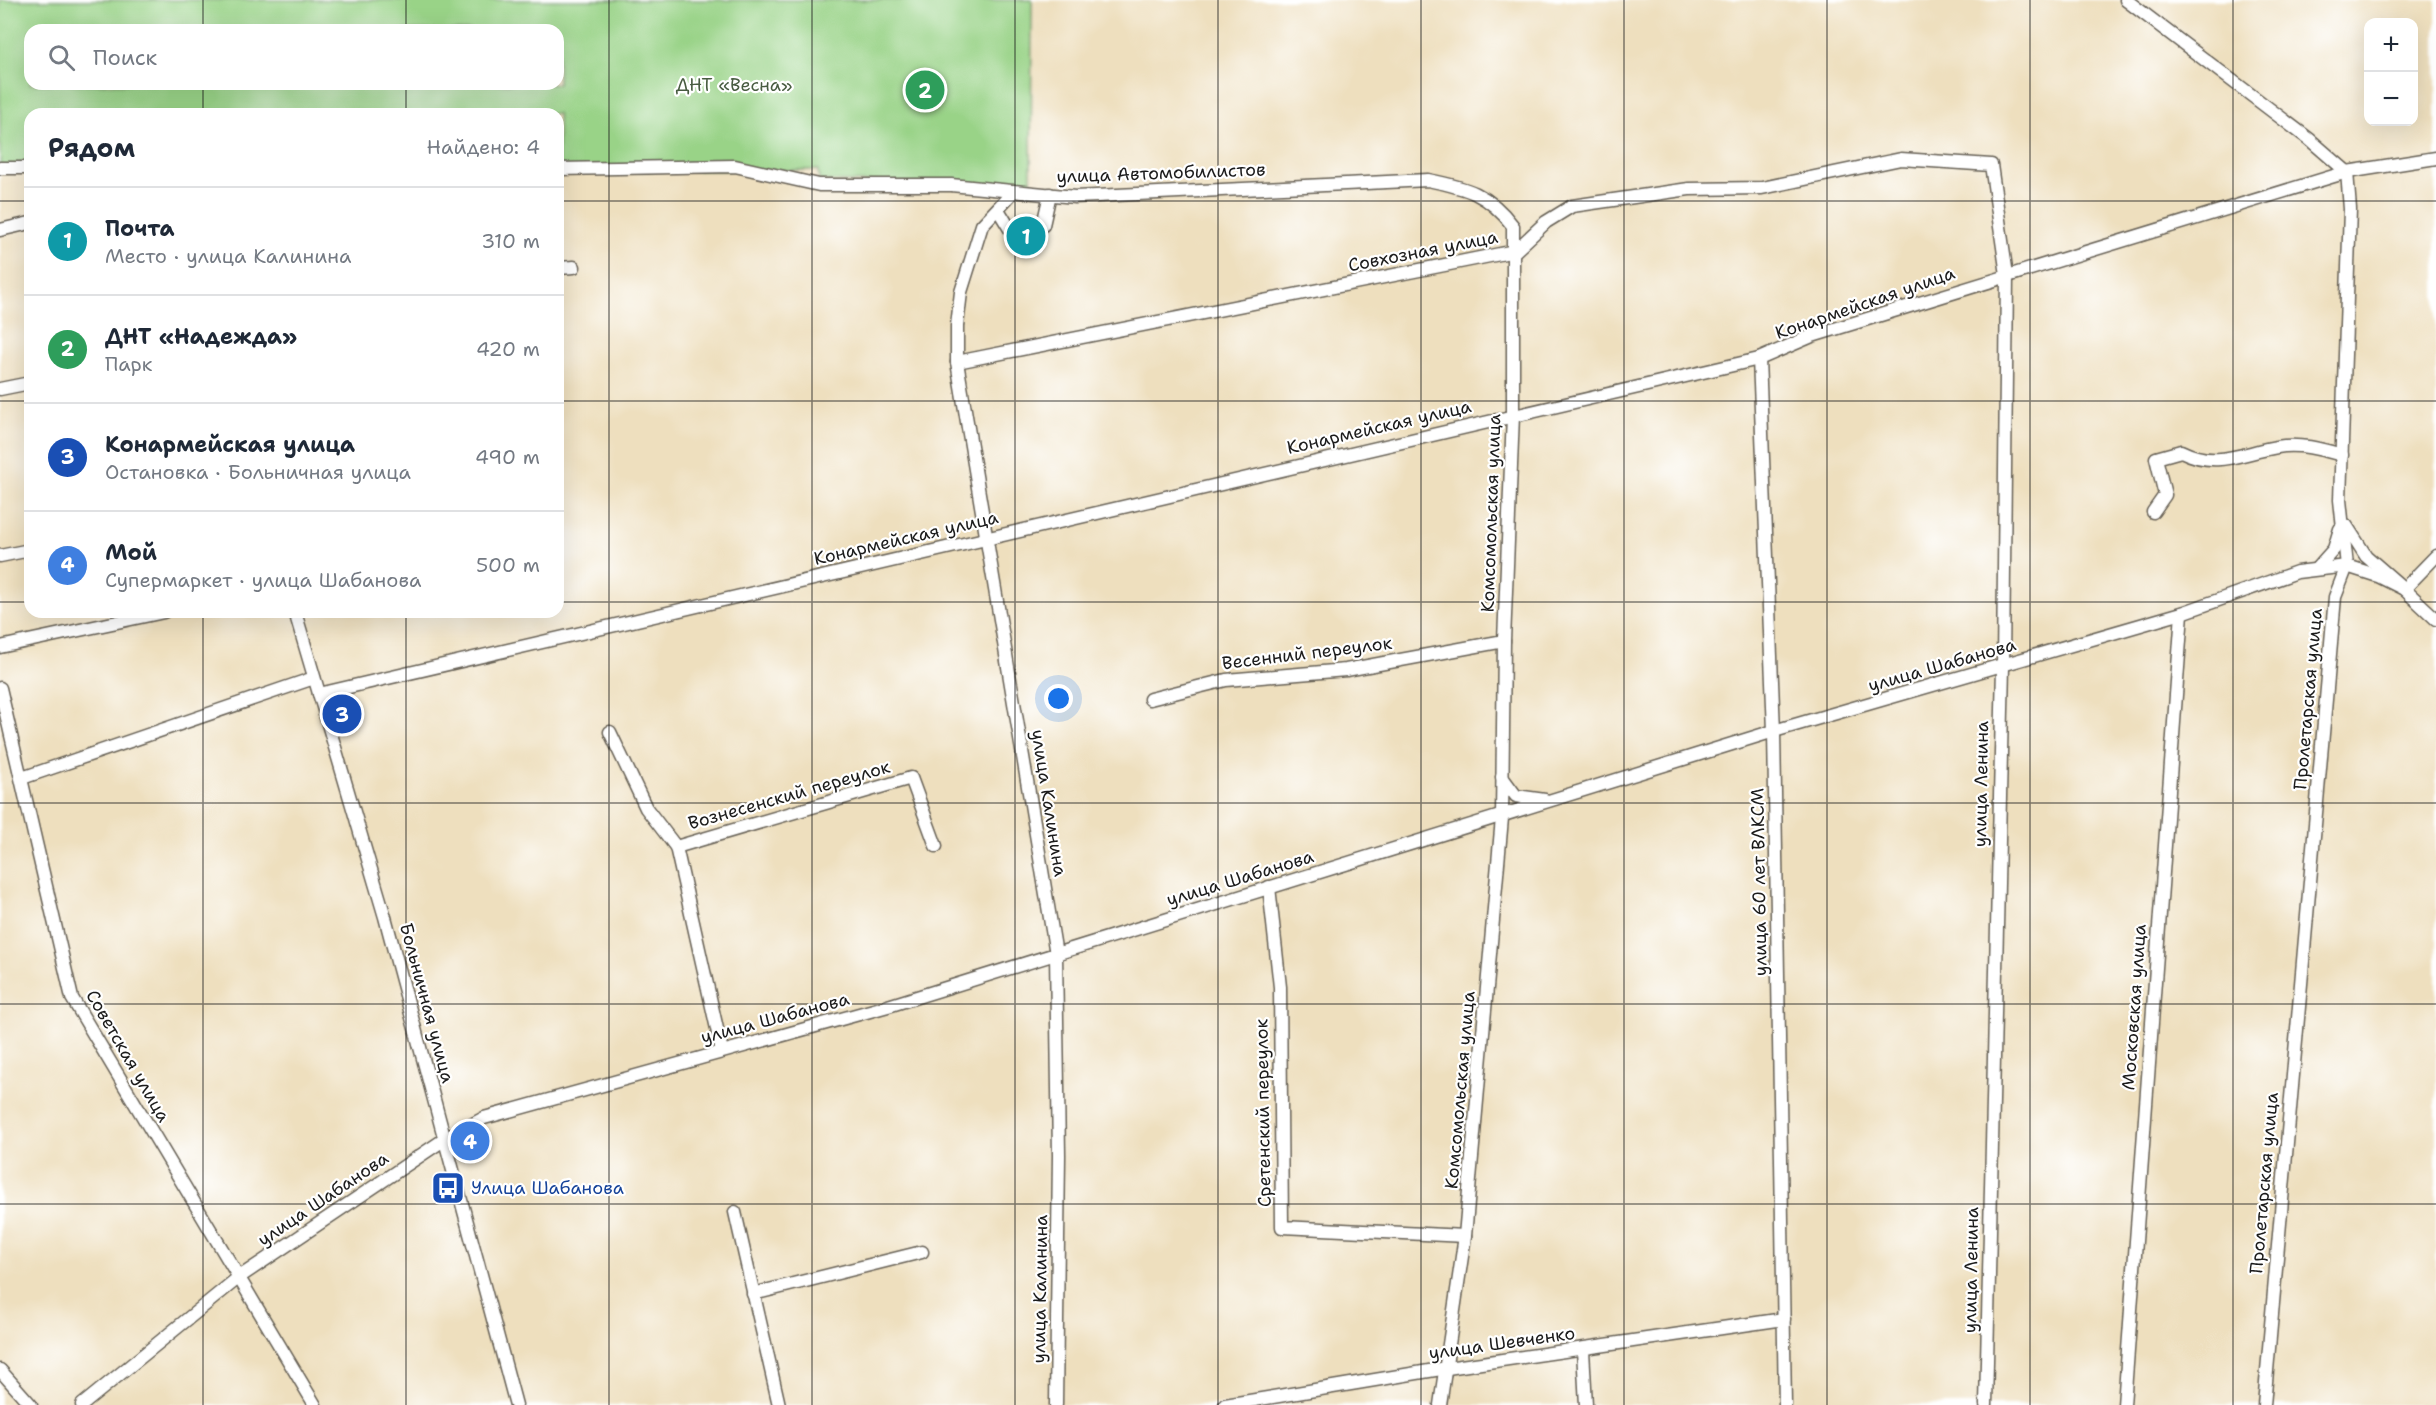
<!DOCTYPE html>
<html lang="ru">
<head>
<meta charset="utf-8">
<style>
	body { margin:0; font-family:"Shantell Sans",sans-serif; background:#f6f6f7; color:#1f2937 }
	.controls { position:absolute; right:18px; top:18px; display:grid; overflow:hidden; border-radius:12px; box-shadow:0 6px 24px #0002 }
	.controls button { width:54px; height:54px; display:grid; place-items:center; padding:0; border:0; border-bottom:2px solid #e0e1e3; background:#fff; color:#1f2937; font:30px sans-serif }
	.you { position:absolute; left:1059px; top:699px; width:21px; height:21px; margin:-15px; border:4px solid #fff; border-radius:50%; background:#1a73e8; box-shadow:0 0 0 9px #1a73e833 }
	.badge { display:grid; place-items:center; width:39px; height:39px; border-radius:50%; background:#d93025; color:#fff; font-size:20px; font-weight:700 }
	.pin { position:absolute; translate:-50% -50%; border:3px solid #fff; box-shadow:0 2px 6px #0006 }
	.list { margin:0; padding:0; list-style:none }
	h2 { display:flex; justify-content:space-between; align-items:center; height:78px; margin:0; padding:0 24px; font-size:26px }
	h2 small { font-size:20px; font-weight:400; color:#747a83 }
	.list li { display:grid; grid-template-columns:39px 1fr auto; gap:18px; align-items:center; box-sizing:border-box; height:108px; padding:0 24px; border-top:2px solid #e0e1e3 }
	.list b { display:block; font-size:22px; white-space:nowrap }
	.list p { margin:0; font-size:20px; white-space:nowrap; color:#747a83 }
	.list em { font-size:20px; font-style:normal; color:#747a83 }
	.icon { flex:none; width:33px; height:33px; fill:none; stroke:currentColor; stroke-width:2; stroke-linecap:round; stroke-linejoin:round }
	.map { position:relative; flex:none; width:2436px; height:1405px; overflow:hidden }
	.search { position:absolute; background:#fff; box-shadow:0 6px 24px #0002; left:24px; top:24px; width:540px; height:66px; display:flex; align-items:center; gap:15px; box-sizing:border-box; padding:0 21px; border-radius:18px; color:#747a83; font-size:22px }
	.panel { position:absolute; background:#fff; box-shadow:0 6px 24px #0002; left:24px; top:108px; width:540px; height:510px; border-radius:18px }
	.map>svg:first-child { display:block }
	.green { fill:#99d387; stroke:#5a7852; stroke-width:1.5; fill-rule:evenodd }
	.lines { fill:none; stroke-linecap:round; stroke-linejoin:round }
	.minor-casing { stroke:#666055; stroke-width:15 }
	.minor { stroke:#fff; stroke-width:12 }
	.grid { fill:none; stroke:#1c1c1c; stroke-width:1.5; stroke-opacity:0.55 }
	.labels { text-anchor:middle; stroke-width:4.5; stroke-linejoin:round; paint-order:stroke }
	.park-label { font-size:18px; fill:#485c41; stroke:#fff }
	.street-label { font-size:18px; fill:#1c1c1c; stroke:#fff }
	.transit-label { font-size:18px; fill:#164399; stroke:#fff; text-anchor:start }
</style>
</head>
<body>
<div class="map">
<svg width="2436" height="1405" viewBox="0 0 2436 1405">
	<rect width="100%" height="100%" fill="#fff"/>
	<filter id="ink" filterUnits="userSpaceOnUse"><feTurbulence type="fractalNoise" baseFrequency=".0167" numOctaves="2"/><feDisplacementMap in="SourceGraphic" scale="12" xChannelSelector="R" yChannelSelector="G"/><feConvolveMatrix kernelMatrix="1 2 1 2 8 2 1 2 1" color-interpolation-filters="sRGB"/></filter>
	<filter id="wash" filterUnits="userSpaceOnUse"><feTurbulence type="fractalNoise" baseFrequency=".008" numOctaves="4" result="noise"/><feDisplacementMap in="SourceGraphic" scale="24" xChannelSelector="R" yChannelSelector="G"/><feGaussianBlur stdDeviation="1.35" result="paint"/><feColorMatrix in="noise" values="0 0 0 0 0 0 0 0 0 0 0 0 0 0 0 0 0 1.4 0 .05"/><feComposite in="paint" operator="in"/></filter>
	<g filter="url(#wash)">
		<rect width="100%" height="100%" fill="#eedfbe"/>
		<path class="green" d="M0 0H1032L1031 187 819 181 818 170 558 171V114H30V171H0ZM30 30H558V84H30Z"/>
	</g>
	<g filter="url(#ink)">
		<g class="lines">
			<defs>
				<g id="minor">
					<path d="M2126 0 2309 139 2347 172 2350 209 2340 500 2347 566 2335 597 2264 1405"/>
					<path d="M0 168H30"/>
					<path d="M558 169 735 166 819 185H951L1075 197 1428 180C1467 188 1488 193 1513 226V415L1504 641 1502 818 1465 1236 1440 1405"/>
					<path d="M1014 191 982 225 961 292 957 326V362L1056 954 1059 1155 1056 1405"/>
					<path d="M999 211 1013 234 1043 225 1050 194"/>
					<path d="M0 230 30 223"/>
					<path d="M558 268 574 267"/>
					<path d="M1759 359 1774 731 1785 1405"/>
					<path d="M957 362 1515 251 1546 222 1572 206 1689 189 1762 188 1901 159 1991 165 2007 275 2003 666 1986 1405"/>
					<path d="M0 389 30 383"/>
					<path d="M2153 512 2165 495 2156 458 2181 451C2217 469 2241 453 2277 447 2299 443 2321 449 2342 455"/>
					<path d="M2346 525 2366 556 2404 589 2436 556"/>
					<path d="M0 556 30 550"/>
					<path d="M2317 568 2334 549 2340 529"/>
					<path d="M295 612 385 917 516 1405"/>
					<path d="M0 647 164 612"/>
					<path d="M0 688 72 998 315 1405"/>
					<path d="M319 694 1759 359 1812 336 2347 172 2436 158"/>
					<path d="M1150 699 1226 680 1346 670 1504 641"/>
					<path d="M610 732 646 808 676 847 722 1051"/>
					<path d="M1502 777 1516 796 1545 800"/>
					<path d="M22 778 314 678"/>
					<path d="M676 847 911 778 936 846"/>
					<path d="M1269 887 1280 987 1282 1227 1465 1236"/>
					<path d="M735 1212 779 1405"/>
					<path d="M753 1294 922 1252"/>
					<path d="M1583 1350 1586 1405"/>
					<path d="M0 1370 31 1405"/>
					<path d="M82 1405 238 1278 445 1139 484 1118 888 1006 1774 731 2182 613 2297 572 2347 566 2378 576 2404 589 2436 619"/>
					<path d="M1225 1405 1447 1368 1784 1319"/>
					<path d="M2124 1405 2182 613"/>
				</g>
			</defs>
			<use href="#minor" class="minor-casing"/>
			<use href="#minor" class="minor"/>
		</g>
	</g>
	<path class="grid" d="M203 0V30M406 0V30M609 0V1405M812 0V1405M1015 0V1405M1218 0V1405M1421 0V1405M1624 0V1405M1827 0V1405M2030 0V1405M2233 0V1405M203 84V114M406 84V114M0 201H30M558 201H2436M0 401H30M558 401H2436M0 602H30M558 602H2436M203 612V1405M406 612V1405M0 803H2436M0 1004H2436M0 1204H2436"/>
	<defs>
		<symbol id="bus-square" viewBox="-11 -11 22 22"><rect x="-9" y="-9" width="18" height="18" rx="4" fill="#1a4fb4" stroke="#fff"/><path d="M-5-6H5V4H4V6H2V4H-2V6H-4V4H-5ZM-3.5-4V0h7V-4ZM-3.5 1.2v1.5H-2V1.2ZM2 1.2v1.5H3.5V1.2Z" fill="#fff"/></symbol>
	</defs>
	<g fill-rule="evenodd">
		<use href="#bus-square" x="429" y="1169" width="38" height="38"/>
	</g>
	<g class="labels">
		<g class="park-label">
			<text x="734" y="91">ДНТ «Весна»</text>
		</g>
		<g class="street-label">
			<text transform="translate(1161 173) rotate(-2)" y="6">улица Автомобилистов</text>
			<text transform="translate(1423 251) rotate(-11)" y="6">Совхозная улица</text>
			<text transform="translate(1865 303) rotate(-19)" y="6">Конармейская улица</text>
			<text transform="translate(1379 427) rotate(-13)" y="6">Конармейская улица</text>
			<text transform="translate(1491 513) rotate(-88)" y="6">Комсомольская улица</text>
			<text transform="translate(906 538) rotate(-13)" y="6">Конармейская улица</text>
			<text transform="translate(1307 653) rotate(-7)" y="6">Весенний переулок</text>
			<text transform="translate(1942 665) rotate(-16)" y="6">улица Шабанова</text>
			<text transform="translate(2308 699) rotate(-85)" y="6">Пролетарская улица</text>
			<text transform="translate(1981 784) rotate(-89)" y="6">улица Ленина</text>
			<text transform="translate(789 795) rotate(-16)" y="6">Вознесенский переулок</text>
			<text transform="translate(1049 803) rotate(81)" y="6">улица Калинина</text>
			<text transform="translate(1240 878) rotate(-17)" y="6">улица Шабанова</text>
			<text transform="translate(1759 882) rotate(-91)" y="6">улица 60 лет ВЛКСМ</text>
			<text transform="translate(427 1003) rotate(75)" y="6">Больничная улица</text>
			<text transform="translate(2134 1007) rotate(-86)" y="6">Московская улица</text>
			<text transform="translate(775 1018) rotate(-15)" y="6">улица Шабанова</text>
			<text transform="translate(128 1056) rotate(60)" y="6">Советская улица</text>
			<text transform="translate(1460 1090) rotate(-85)" y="6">Комсомольская улица</text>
			<text transform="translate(1263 1113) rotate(-91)" y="6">Сретенский переулок</text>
			<text transform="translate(2264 1183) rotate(-85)" y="6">Пролетарская улица</text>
			<text transform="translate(323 1199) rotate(-34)" y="6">улица Шабанова</text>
			<text transform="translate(1971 1270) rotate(-89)" y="6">улица Ленина</text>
			<text transform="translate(1040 1289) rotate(-89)" y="6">улица Калинина</text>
			<text transform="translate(1502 1343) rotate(-8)" y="6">улица Шевченко</text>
		</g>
		<g class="transit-label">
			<text x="471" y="1194">Улица Шабанова</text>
		</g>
	</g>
</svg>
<div class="controls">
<button>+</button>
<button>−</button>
</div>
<div class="you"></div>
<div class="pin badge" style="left:1026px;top:236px;background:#0f9aa8">1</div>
<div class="pin badge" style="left:925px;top:90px;background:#2e9e5b">2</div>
<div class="pin badge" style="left:342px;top:714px;background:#1a4fb4">3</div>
<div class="pin badge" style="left:470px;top:1141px;background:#3f7fe0">4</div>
<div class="search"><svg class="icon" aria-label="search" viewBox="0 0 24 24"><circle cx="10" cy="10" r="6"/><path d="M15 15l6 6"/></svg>Поиск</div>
<section class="panel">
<h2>Рядом<small>Найдено: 4</small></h2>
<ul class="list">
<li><span class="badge" style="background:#0f9aa8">1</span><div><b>Почта</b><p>Место · улица Калинина</p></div><em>310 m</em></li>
<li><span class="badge" style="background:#2e9e5b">2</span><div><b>ДНТ «Надежда»</b><p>Парк</p></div><em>420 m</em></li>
<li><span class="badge" style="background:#1a4fb4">3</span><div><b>Конармейская улица</b><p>Остановка · Больничная улица</p></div><em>490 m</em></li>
<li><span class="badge" style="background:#3f7fe0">4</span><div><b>Мой</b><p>Супермаркет · улица Шабанова</p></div><em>500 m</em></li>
</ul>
</section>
</div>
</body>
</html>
